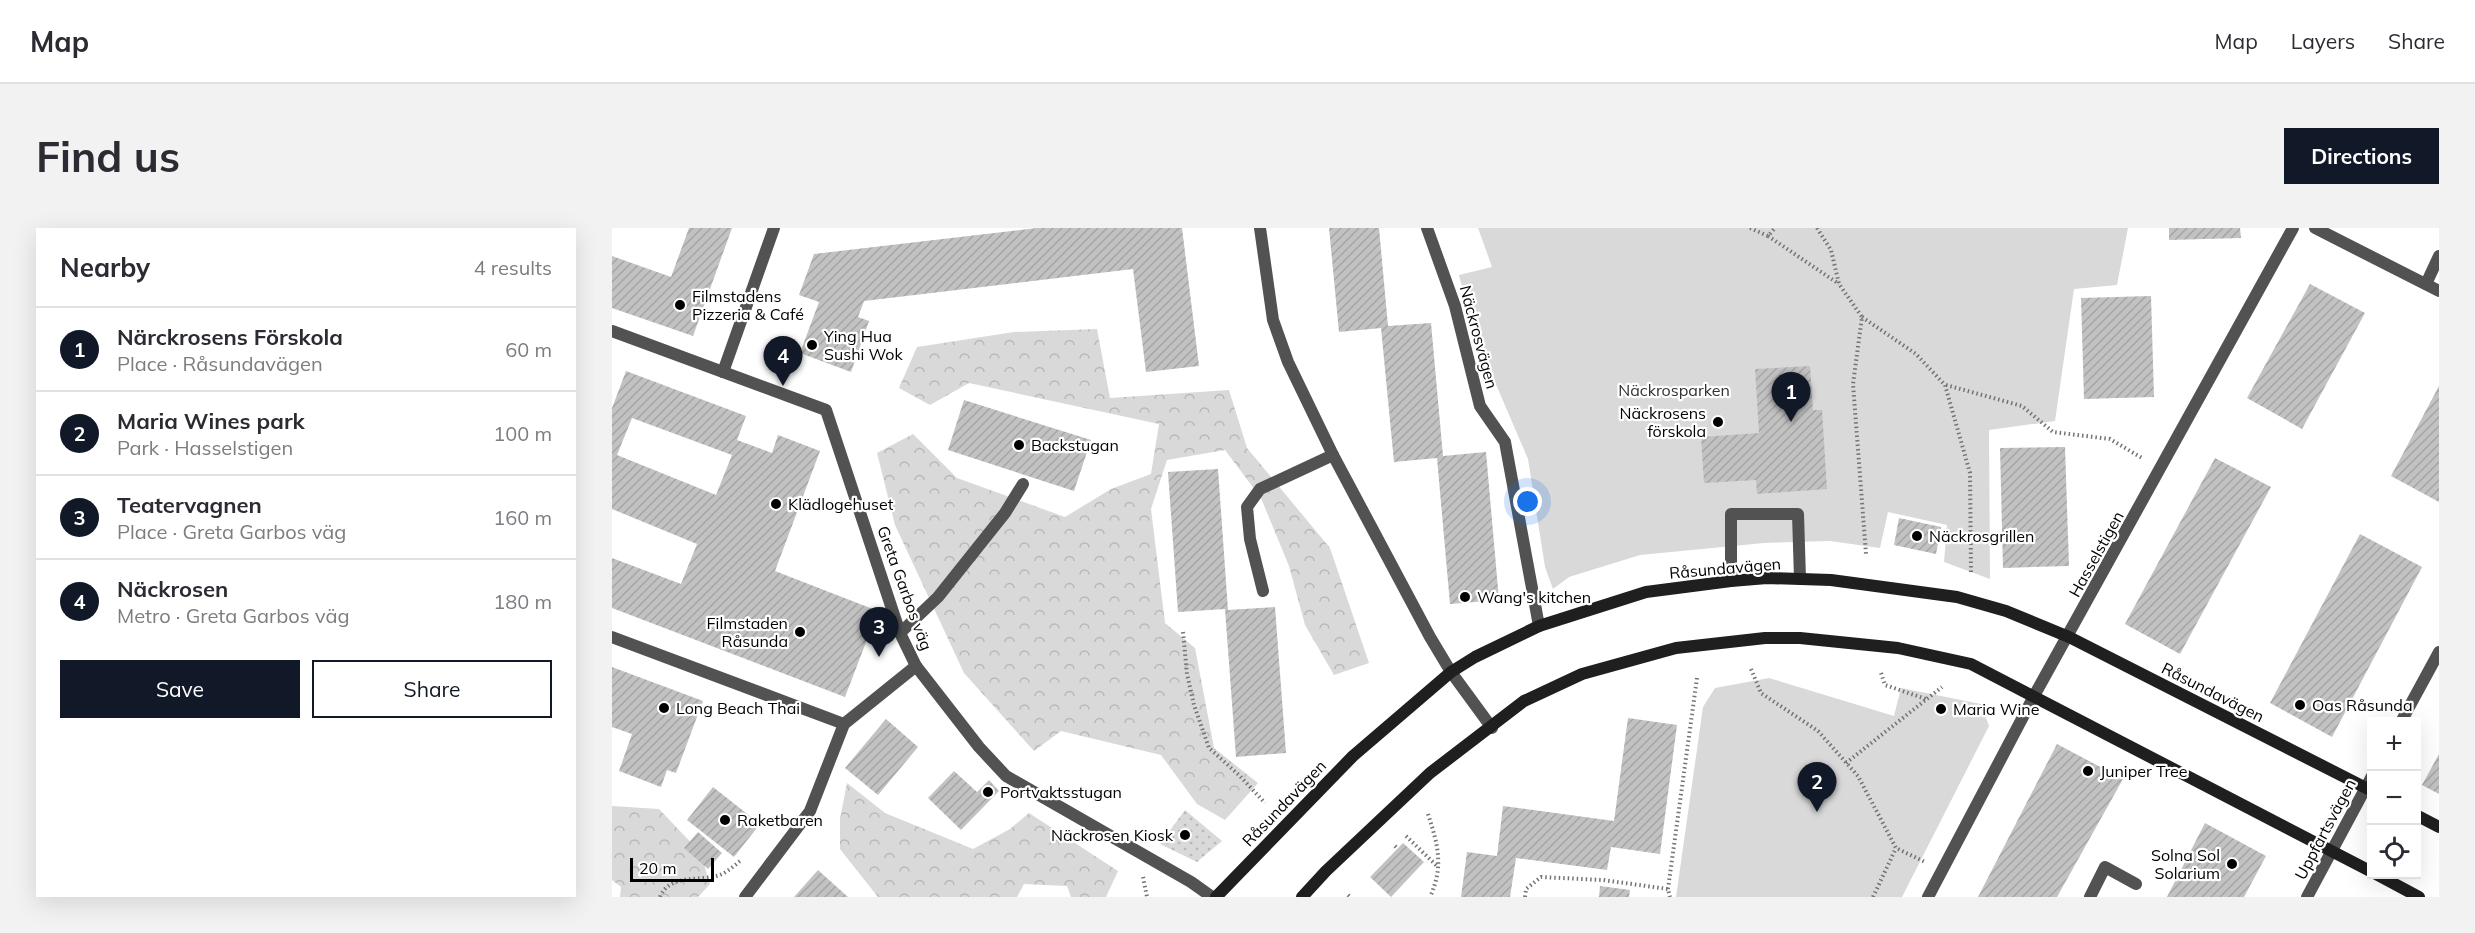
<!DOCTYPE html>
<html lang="en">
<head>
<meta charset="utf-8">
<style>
	body { margin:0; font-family:Mulish,sans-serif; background:#f2f2f3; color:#2b2b33 }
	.controls { position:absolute; right:18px; bottom:18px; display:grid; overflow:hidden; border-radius:0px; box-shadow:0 6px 24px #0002 }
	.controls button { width:54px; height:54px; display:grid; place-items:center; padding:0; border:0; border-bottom:2px solid #e1e1e2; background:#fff; color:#2b2b33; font:30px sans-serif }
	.scale { position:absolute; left:18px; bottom:15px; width:84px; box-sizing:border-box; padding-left:6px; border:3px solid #000; border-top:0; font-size:16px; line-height:21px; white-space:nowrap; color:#000; -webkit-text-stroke:4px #fff; paint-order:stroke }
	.you { position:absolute; left:916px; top:274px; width:21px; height:21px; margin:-15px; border:4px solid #fff; border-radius:50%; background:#1a73e8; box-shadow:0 0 0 9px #1a73e833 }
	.badge { display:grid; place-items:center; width:39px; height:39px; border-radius:50%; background:#111827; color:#fff; font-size:20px; font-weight:700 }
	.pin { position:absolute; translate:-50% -50px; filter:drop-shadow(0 2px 3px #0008) }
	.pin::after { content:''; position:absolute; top:32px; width:21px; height:18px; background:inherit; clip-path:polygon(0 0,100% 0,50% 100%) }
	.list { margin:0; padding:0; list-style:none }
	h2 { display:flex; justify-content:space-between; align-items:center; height:78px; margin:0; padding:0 24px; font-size:26px }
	h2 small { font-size:20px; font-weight:400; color:#7c7c81 }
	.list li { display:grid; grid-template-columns:39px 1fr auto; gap:18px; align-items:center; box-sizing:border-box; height:84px; padding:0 24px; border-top:2px solid #e1e1e2 }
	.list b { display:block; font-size:22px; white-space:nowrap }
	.list p { margin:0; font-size:20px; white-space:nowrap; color:#7c7c81 }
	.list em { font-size:20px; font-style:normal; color:#7c7c81 }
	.actions { display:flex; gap:12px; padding:18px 24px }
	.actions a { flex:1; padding:14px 0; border:2px solid #111827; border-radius:0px; text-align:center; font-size:21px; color:#111827 }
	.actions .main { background:#111827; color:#fff }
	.icon { flex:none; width:33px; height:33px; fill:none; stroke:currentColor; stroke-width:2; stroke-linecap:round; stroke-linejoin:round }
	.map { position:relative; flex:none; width:1827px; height:669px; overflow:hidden; border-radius:0px }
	header { display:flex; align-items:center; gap:36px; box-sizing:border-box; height:84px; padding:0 30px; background:#fff; border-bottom:2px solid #e1e1e2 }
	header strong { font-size:28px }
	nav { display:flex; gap:33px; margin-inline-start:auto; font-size:21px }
	.intro { display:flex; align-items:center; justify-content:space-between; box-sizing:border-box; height:144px; padding:0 36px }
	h1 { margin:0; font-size:42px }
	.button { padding:15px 27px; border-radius:0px; background:#111827; color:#fff; font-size:21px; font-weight:700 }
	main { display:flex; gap:36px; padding:0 36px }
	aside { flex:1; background:#fff; border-radius:0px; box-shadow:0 6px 24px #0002 }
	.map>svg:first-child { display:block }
	.grass { fill:url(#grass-dots) }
	.forest { fill:url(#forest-crowns) }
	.park { fill:#d9d9d9 }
	.building { fill:url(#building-hatch); fill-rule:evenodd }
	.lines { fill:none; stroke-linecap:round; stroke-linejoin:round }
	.path { stroke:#747474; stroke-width:4; stroke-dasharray:1.5 3; stroke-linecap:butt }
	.lane { stroke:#525252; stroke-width:12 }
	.street { stroke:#525252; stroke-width:12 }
	.secondary { stroke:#1f1f1f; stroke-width:12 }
	.poi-dot { fill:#000; stroke:#fff; stroke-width:2 }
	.labels { text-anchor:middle; stroke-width:4.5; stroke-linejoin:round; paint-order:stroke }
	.poi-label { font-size:16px; fill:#000; stroke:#fff; text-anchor:start }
	.street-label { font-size:16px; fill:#000; stroke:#fff }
	.park-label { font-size:16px; fill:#303030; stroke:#fff }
</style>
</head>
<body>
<header>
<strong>Map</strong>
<nav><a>Map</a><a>Layers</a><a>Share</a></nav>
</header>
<div class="intro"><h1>Find us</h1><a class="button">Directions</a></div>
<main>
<aside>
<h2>Nearby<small>4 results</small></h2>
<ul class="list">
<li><span class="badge">1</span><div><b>Närckrosens Förskola</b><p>Place · Råsundavägen</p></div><em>60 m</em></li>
<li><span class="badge">2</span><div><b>Maria Wines park</b><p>Park · Hasselstigen</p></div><em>100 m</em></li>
<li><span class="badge">3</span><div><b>Teatervagnen</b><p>Place · Greta Garbos väg</p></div><em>160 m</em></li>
<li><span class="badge">4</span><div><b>Näckrosen</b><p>Metro · Greta Garbos väg</p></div><em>180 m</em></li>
</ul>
<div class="actions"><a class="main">Save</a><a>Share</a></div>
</aside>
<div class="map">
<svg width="1827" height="669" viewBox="0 0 1827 669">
	<defs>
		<pattern id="grass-dots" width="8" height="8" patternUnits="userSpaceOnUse" patternTransform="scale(1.5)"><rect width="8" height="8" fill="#d9d9d9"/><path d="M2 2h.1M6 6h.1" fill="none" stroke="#b8b8b8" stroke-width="1.8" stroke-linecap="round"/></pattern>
		<pattern id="forest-crowns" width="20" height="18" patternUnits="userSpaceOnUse" patternTransform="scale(1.5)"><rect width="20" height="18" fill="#d9d9d9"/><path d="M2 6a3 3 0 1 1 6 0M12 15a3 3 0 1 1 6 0" fill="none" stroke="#b8b8b8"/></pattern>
		<pattern id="building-hatch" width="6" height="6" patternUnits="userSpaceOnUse" patternTransform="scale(1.5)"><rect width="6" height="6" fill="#c2c2c2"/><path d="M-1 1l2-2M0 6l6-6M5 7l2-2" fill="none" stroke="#a5a5a5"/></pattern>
	</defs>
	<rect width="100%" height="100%" fill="#fff"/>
	<path class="grass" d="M573 582 610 613 585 634 548 616Z"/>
	<g class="forest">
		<path d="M485 101 498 170 617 162 635 220 718 320 757 435 722 447 693 397 677 338 649 270 613 222 555 232 539 281 553 395 583 420 602 520 646 555 613 592 585 576 549 527 449 503 422 523 352 445 283 297 265 225 301 206 345 250 453 289 499 261 539 246 547 196 357 155 318 177 287 160 305 119 402 104Z"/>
		<path d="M235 555 273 585 361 621 398 601 417 585 506 643 494 669H459L455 658 412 656 405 669H266L228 621V591Z"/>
		<path d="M0 578 47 581 88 624 98 656 86 669H8L9 659 0 652Z"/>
	</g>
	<g class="park">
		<path d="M866 0H1516L1505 57 1462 61 1443 193 1377 202 1378 351 1332 334 1335 297 1276 284 1268 320 1218 313 1152 315 1028 327 957 349 941 361 933 339 916 231 861 103 847 47 880 39Z"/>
		<path d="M1157 450 1282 488 1289 460 1369 476 1377 498 1290 669H1064L1091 479 1103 460Z"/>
	</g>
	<g class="building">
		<path d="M77 0H120L81 108 0 80V28L59 49Z"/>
		<path d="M425 0H570L587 138 534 144 521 41 252 73 246 89 257 93 239 144 188 125 207 74 187 67 202 26Z"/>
		<path d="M717 0H767L776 98 819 95 831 228 874 224 887 372 838 376 825 230 782 234 769 100 727 104Z"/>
		<path d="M1557 0H1628L1629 10 1557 12Z"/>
		<path d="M1698 56 1753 85 1690 201 1635 170Z"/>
		<path d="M1539 68 1542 169 1472 171 1469 70Z"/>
		<path d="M1198 138 1201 182H1210L1215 261 1145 266 1144 252 1092 255 1089 209 1147 205 1143 141Z"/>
		<path d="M14 143 134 188 125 212 160 225 166 207 208 223 163 343 266 383 233 469 0 380V330L69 356 85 316 0 281V180ZM20 190 120 227 104 267 5 227Z"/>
		<path d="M1827 158V274L1779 248Z"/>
		<path d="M352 172 479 212 462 263 336 222Z"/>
		<path d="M1453 219 1457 338 1391 340 1388 220Z"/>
		<path d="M1603 230 1659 259 1568 426 1513 396Z"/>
		<path d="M606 241 616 382 663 379 674 525 624 529 613 381 566 384 556 244Z"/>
		<path d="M1287 290 1329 299 1324 326 1282 317Z"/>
		<path d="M1748 306 1810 339 1720 509 1658 475Z"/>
		<path d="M0 439 91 473 64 545 55 542 49 559 7 543 20 506 0 499Z"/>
		<path d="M1016 490 1065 497 1048 626 999 619 995 642 904 630 898 669H849L855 624 885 628 891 578 1002 593Z"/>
		<path d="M274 491 306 519 266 567 233 540Z"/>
		<path d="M1445 516 1511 551 1445 669H1366Z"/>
		<path d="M1827 526V566L1810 557Z"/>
		<path d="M342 543 365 564 377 552 387 563 349 602 316 570Z"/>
		<path d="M101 559 148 596 122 629 75 592Z"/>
		<path d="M1593 595 1654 628 1632 669H1555Z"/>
		<path d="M86 604 110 625 96 641 72 620Z"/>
		<path d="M791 615 812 634 779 669 758 649Z"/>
		<path d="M206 642 236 669H182Z"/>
		<path d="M988 658 1018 662 1017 669H987Z"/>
	</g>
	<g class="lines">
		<g class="path">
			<path d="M1138 0 1156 8 1163 0"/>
			<path d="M1205 0 1219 22 1227 56 1250 89 1241 156 1254 326"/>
			<path d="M1156 8 1227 56"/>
			<path d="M1250 89 1304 126 1333 157 1358 245 1359 344"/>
			<path d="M1334 157 1410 178 1441 204 1498 211 1530 230"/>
			<path d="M571 404 575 446 582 477 597 520 627 547 653 575"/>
			<path d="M1139 441 1149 465 1206 503 1246 548 1284 620 1313 634"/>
			<path d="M1269 445 1273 457 1314 471"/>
			<path d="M1234 535 1330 459"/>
			<path d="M816 586C826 617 832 638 818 669"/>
			<path d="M794 608 825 638"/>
			<path d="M783 618 786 621"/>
			<path d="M531 649 535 669"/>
			<path d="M1056 661 1085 450"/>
			<path d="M736 667 738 669"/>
			<path d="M48 669C58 645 87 654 108 647 115 644 122 638 128 633"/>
			<path d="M913 669 914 661 929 649 991 652 1056 661 1058 669"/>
			<path d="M1261 669 1284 620"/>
		</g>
		<g class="lane">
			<path d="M1119 353V286H1186L1188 351"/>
			<path d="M288 405 326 369 393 285 411 256"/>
			<path d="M1478 669 1493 639 1524 656"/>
		</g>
		<g class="street">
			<path d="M648 0 661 92 676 134 721 227 818 409 839 444 880 500"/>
			<path d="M815 0 843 78 868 178 893 214 927 398"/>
			<path d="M1703 0 1827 63"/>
			<path d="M1814 56 1827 28"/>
			<path d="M0 103 214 182 288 405 304 438 367 519 394 548 579 654 600 669"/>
			<path d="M111 144 162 0"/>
			<path d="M651 363 638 311 635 279 648 261 721 227"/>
			<path d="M0 409 232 496"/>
			<path d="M1789 494 1827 424"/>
			<path d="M133 669 198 583 232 496 304 438"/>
			<path d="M1316 669 1422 468 1681 0"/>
			<path d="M1695 669 1760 548"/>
		</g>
		<g class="secondary">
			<path d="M1804 587 1827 599"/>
			<path d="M1764 646 1807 669"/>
			<path d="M604 669 741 528 839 444 863 429 927 398 1034 364 1119 353 1155 350 1219 352 1345 369 1394 383 1457 409 1760 563"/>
			<path d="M690 669 714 643 818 545 912 473 970 446 1064 420 1153 410H1188L1286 420 1359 436 1760 644"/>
		</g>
	</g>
	<g class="poi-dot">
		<circle cx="68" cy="77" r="6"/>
		<circle cx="200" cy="117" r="6"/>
		<circle cx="1106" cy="194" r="6"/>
		<circle cx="407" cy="217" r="6"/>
		<circle cx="164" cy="276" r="6"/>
		<circle cx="1305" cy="308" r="6"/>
		<circle cx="853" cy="369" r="6"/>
		<circle cx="188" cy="404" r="6"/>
		<circle cx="1688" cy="477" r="6"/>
		<circle cx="52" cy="480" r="6"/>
		<circle cx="1329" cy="481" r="6"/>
		<circle cx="1476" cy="543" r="6"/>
		<circle cx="376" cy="564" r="6"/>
		<circle cx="113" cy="592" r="6"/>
		<circle cx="573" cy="607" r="6"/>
		<circle cx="1620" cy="636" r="6"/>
	</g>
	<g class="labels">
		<g class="poi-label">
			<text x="80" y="74">Filmstadens<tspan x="80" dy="18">Pizzeria &amp; Café</tspan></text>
			<text x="212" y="114">Ying Hua<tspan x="212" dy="18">Sushi Wok</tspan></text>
			<text x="1094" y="191" text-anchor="end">Näckrosens<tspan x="1094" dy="18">förskola</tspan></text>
			<text x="419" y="223">Backstugan</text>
			<text x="176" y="282">Klädlogehuset</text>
			<text x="1317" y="314">Näckrosgrillen</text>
			<text x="865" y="375">Wang's kitchen</text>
			<text x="176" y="401" text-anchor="end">Filmstaden<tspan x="176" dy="18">Råsunda</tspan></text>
			<text x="1700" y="483">Oas Råsunda</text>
			<text x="64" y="486">Long Beach Thai</text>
			<text x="1341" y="487">Maria Wine</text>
			<text x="1488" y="549">Juniper Tree</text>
			<text x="388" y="570">Portvaktsstugan</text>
			<text x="125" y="598">Raketbaren</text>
			<text x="561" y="613" text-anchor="end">Näckrosen Kiosk</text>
			<text x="1608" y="633" text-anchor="end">Solna Sol<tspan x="1608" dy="18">Solarium</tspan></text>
		</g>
		<g class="street-label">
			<text transform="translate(867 109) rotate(75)" y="6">Näckrosvägen</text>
			<text transform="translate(1484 326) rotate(-61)" y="6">Hasselstigen</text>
			<text transform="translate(1113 340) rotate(-5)" y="6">Råsundavägen</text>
			<text transform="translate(293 360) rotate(70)" y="6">Greta Garbos väg</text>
			<text transform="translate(1601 464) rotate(27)" y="6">Råsundavägen</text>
			<text transform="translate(672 575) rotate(-46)" y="6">Råsundavägen</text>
			<text transform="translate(1713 601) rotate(-62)" y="6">Uppfartsvägen</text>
		</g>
		<g class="park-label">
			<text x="1062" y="168">Näckrosparken</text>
		</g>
	</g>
</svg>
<div class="controls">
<button>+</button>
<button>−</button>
<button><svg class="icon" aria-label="locate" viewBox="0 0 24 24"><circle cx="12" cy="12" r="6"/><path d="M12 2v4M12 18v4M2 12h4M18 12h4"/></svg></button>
</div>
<div class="scale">20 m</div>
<div class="you"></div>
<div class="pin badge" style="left:1179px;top:194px">1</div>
<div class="pin badge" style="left:1205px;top:584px">2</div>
<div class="pin badge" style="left:267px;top:429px">3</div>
<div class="pin badge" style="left:171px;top:158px">4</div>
</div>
</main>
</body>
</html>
